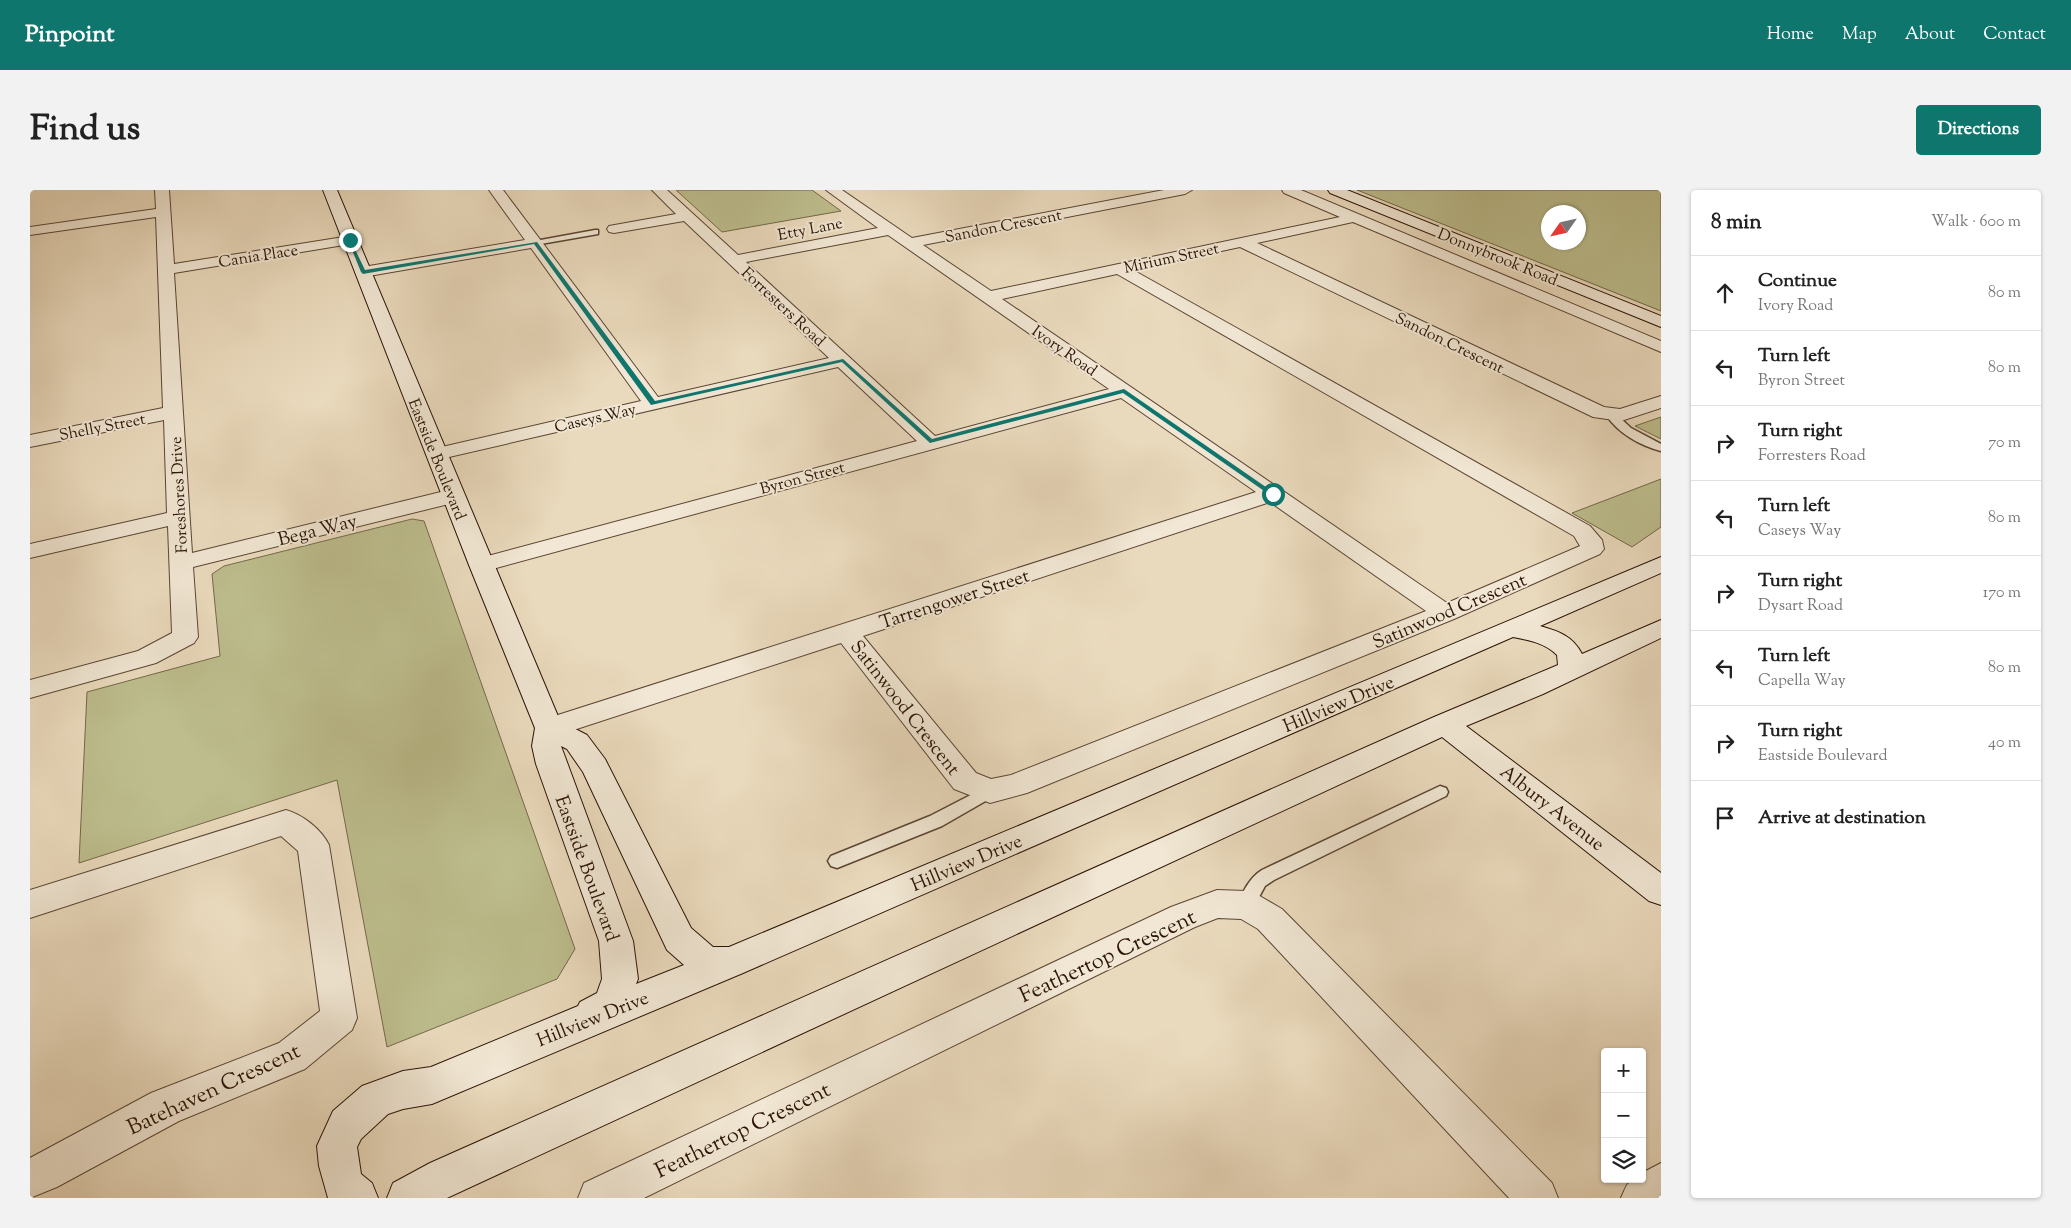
<!DOCTYPE html>
<html lang="en">
<head>
<meta charset="utf-8">
<style>
	body { margin:0; font-family:"Sorts Mill Goudy",serif; background:#f2f2f2; color:#222 }
	.controls { position:absolute; right:15px; bottom:15px; display:grid; overflow:hidden; border-radius:5px; box-shadow:0 1px 4px #0004 }
	.controls button { width:45px; height:45px; display:grid; place-items:center; padding:0; border:0; border-bottom:1px solid #e0e0e0; background:#fff; color:#222; font:25px sans-serif }
	.compass { position:absolute; left:1511px; top:15px; width:45px; height:45px; border-radius:50%; background:#fff; box-shadow:0 1px 4px #0004; rotate:236deg }
	.stop { position:absolute; width:15px; height:15px; margin:-11px; border:4px solid #0f766e; border-radius:50%; background:#fff }
	.stop.end { background:#0f766e; border-color:#fff; box-shadow:0 1px 5px #0008 }
	.list { margin:0; padding:0; list-style:none }
	h2 { display:flex; justify-content:space-between; align-items:center; height:65px; margin:0; padding:0 20px; font-size:21px }
	h2 small { font-size:16px; font-weight:400; color:#767676 }
	.list li { display:grid; grid-template-columns:32px 1fr auto; gap:15px; align-items:center; box-sizing:border-box; height:75px; padding:0 20px; border-top:1px solid #e0e0e0 }
	.list b { display:block; font-size:19px; white-space:nowrap }
	.list p { margin:0; font-size:16px; white-space:nowrap; color:#767676 }
	.list em { font-size:16px; font-style:normal; color:#767676 }
	.icon { flex:none; width:28px; height:28px; fill:none; stroke:currentColor; stroke-width:2; stroke-linecap:round; stroke-linejoin:round }
	.map { position:relative; flex:none; width:1631px; height:1008px; overflow:hidden; border-radius:5px }
	header { display:flex; align-items:center; gap:30px; box-sizing:border-box; height:70px; padding:0 25px; background:#0f766e; color:#fff }
	header strong { font-size:24px }
	nav { display:flex; gap:28px; margin-inline-start:auto; font-size:18px }
	.intro { display:flex; align-items:center; justify-content:space-between; box-sizing:border-box; height:120px; padding:0 30px }
	h1 { margin:0; font-size:35px }
	.button { padding:12px 22px; border-radius:5px; background:#0f766e; color:#fff; font-size:18px; font-weight:700 }
	main { display:flex; gap:30px; padding:0 30px }
	aside { flex:1; background:#fff; border-radius:5px; box-shadow:0 1px 4px #0004 }
	.map>svg:first-child { display:block }
	.green { fill:#bdbd8d; stroke:#746849; fill-rule:evenodd }
	.lines { fill:none; stroke-linecap:round; stroke-linejoin:round }
	.lane-casing { stroke:#5b4533; stroke-width:3 }
	.street-casing { stroke:#5b4533; stroke-width:2 }
	.secondary-casing { stroke:#2b1305; stroke-width:2 }
	.lane { fill:#f1e7d4; fill-rule:evenodd }
	.street { fill:#f1e7d4; fill-rule:evenodd }
	.secondary { fill:#f1e7d4; fill-rule:evenodd }
	.route { fill:#0f766e }
	.labels { text-anchor:middle; stroke-width:4; stroke-linejoin:round; paint-order:stroke }
	.far-street-label { font-size:16px; fill:#2b1305; stroke:#f1e7d4 }
	.street-label { font-size:19px; fill:#2b1305; stroke:#f1e7d4 }
	.near-street-label { font-size:22px; fill:#2b1305; stroke:#f1e7d4 }
</style>
</head>
<body>
<header>
<strong>Pinpoint</strong>
<nav><a>Home</a><a>Map</a><a>About</a><a>Contact</a></nav>
</header>
<div class="intro"><h1>Find us</h1><a class="button">Directions</a></div>
<main>
<div class="map">
<svg width="1631" height="1008" viewBox="0 0 1631 1008">
	<rect width="100%" height="100%" fill="#eadabd"/>
	<filter id="stains"><feTurbulence type="fractalNoise" baseFrequency=".004" numOctaves="4"/><feColorMatrix values="0 0 0 0 .2 0 0 0 0 .09 0 0 0 0 .02 0 0 0 .5 -.17"/></filter>
	<radialGradient id="worn" r=".72"><stop offset=".6" stop-color="#630" stop-opacity="0"/><stop offset="1" stop-color="#630" stop-opacity=".3"/></radialGradient>
	<g class="green">
		<path d="M646 0H782L811 21 692 42Z"/>
		<path d="M1327 0H1631V121ZM1548 22V52H1518V22Z"/>
		<path d="M1631 227V249L1605 236Z"/>
		<path d="M1631 289V337L1602 357 1542 323Z"/>
		<path d="M382 329 394 331 545 759 527 789 357 857 307 590 49 673 57 502 190 466 182 384 194 376Z"/>
	</g>
	<g class="lines">
		<defs>
			<g id="lane">
				<path d="M565 40H568V44L505 55 501 53 505 51Z"/>
				<path d="M1582 223 1586 224 1601 238 1631 254V261C1611 256 1588 243 1577 226Z"/>
				<path d="M960 595 966 597 968 601 966 605 912 636 807 678 801 676 798 671 801 666 900 626Z"/>
				<path d="M1410 596 1416 598 1418 602 1416 606 1244 690 1235 696 1222 720 1216 723 1210 720 1207 715C1213 702 1219 688 1232 680Z"/>
			</g>
			<g id="street">
				<path d="M125 0H139L144 74 320 46 325 47 327 50 325 53 320 54 144 83 162 363 423 299 431 301 434 306 431 311 163 377 168 447 164 453 126 473 0 508V490L108 461 142 443 138 336 0 368V354L137 323 134 230 0 257V245L133 218 126 27 0 45V37L126 19Z"/>
				<path d="M459 0H473L628 207 799 168 654 31 584 43 579 42 577 39 579 36 646 24 622 0H637L708 65 848 38 796 0H812L882 48 1134 0H1162L1155 4 893 55 961 101 1310 27 1254 3 1252 0H1271L1631 151V162L1323 32 1227 53 1574 217 1590 219 1631 206V218L1591 231 1563 227 1210 57 1103 80 1560 336 1572 350 1574 359 1570 364 1424 429 997 603 960 613 924 599 811 453 519 548 509 545 505 538 509 531 1226 302 1091 208 459 380 451 382 443 380 439 375 443 370 887 251 808 177 406 270 399 268 396 264 399 260 611 211 501 58 333 87 327 85 325 82 327 79 333 77 495 50ZM858 45 1079 199 905 246 716 72ZM1087 84 1544 346 1550 356 1417 413 972 109ZM1240 312 1396 421 981 585 961 589 946 583 833 446Z"/>
				<path d="M256 620C273 625 291 639 299 655L327 828 322 840 275 879 149 931 27 997 0 1008V968L121 903 249 853 290 821 268 661 251 646 0 728V700Z"/>
				<path d="M1187 700 1216 701 1228 705 1252 719 1522 993 1528 1008H1479L1228 739 1211 729 1188 728 1165 737 614 1008H548L554 993 1141 717Z"/>
				<path d="M1631 973V1008H1591C1597 995 1597 989 1612 989V983Z"/>
			</g>
			<g id="secondary">
				<path d="M293 0H307L530 531 557 545 575 569 661 738 683 757H699L1631 367V383L1510 436C1528 441 1543 446 1552 464L1631 430V448L1513 504 1436 536 1631 683V715L1619 711 1412 547 417 1008H357L363 993 400 973 1404 527 1528 475 1527 465C1515 453 1499 450 1483 447L713 783 402 914 373 919 358 924 331 949 327 957 331 984 342 993 348 1008H298L289 976 287 956 303 921 332 896 373 881 401 877 548 816 550 812 567 803 572 789 569 751 506 574 502 556 505 538 439 375ZM531 556 537 559 553 582 637 760 654 775 606 794 608 789 603 751Z"/>
				<path d="M1298 0H1317L1631 126V137L1300 3Z"/>
			</g>
		</defs>
		<use href="#lane" class="lane-casing"/>
		<use href="#street" class="street-casing"/>
		<use href="#secondary" class="secondary-casing"/>
		<use href="#lane" class="lane"/>
		<use href="#street" class="street"/>
		<use href="#secondary" class="secondary"/>
	</g>
	<path class="route" d="M320 49 335 80 507 52 625 211 813 169 902 249 1094 199 1246 304 1240 305 1093 203 900 253 812 172 621 215 504 54 333 84 331 82 318 50Z"/>
	<g class="labels">
		<g class="far-street-label">
			<text transform="translate(973 35) rotate(-11)" y="6">Sandon Crescent</text>
			<text transform="translate(780 38) rotate(-11)" y="6">Etty Lane</text>
			<text transform="translate(228 65) rotate(-9)" y="6">Cania Place</text>
			<text transform="translate(1468 66) rotate(22)" y="6">Donnybrook Road</text>
			<text transform="translate(1141 67) rotate(-12)" y="6">Mirium Street</text>
			<text transform="translate(754 116) rotate(43)" y="6">Forresters Road</text>
			<text transform="translate(1420 152) rotate(26)" y="6">Sandon Crescent</text>
			<text transform="translate(1035 160) rotate(35)" y="6">Ivory Road</text>
			<text transform="translate(565 227) rotate(-13)" y="6">Caseys Way</text>
			<text transform="translate(72 236) rotate(-11)" y="6">Shelly Street</text>
			<text transform="translate(408 269) rotate(68)" y="6">Eastside Boulevard</text>
			<text transform="translate(772 287) rotate(-15)" y="6">Byron Street</text>
			<text transform="translate(148 305) rotate(-93)" y="6">Foreshores Drive</text>
		</g>
		<g class="street-label">
			<text transform="translate(287 339) rotate(-14)" y="7">Bega Way</text>
			<text transform="translate(924 408) rotate(-18)" y="7">Tarrengower Street</text>
			<text transform="translate(1419 420) rotate(-23)" y="7">Satinwood Crescent</text>
			<text transform="translate(1308 513) rotate(-23)" y="7">Hillview Drive</text>
			<text transform="translate(876 517) rotate(52)" y="7">Satinwood Crescent</text>
			<text transform="translate(1523 617) rotate(38)" y="7">Albury Avenue</text>
			<text transform="translate(936 672) rotate(-23)" y="7">Hillview Drive</text>
			<text transform="translate(558 678) rotate(70)" y="7">Eastside Boulevard</text>
			<text transform="translate(562 828) rotate(-22)" y="7">Hillview Drive</text>
		</g>
		<g class="near-street-label">
			<text transform="translate(1077 765) rotate(-25)" y="8">Feathertop Crescent</text>
			<text transform="translate(183 898) rotate(-25)" y="8">Batehaven Crescent</text>
			<text transform="translate(712 939) rotate(-26)" y="8">Feathertop Crescent</text>
		</g>
	</g>
	<rect width="100%" height="100%" filter="url(#stains)"/>
	<rect width="100%" height="100%" fill="url(#worn)"/>
</svg>
<div class="controls">
<button>+</button>
<button>−</button>
<button><svg class="icon" aria-label="layers" viewBox="0 0 24 24"><path d="M12 4l9 5-9 5-9-5zM3 14l9 5 9-5"/></svg></button>
</div>
<svg class="compass" viewBox="-18 -18 36 36"><path d="M0-13l5 13h-10z" fill="#e53935"/><path d="M0 13l5-13h-10z" fill="#767676"/></svg>
<div class="stop" style="left:1243px;top:304px"></div>
<div class="stop end" style="left:320px;top:50px"></div>
</div>
<aside>
<h2>8 min<small>Walk · 600 m</small></h2>
<ul class="list">
<li><svg class="icon" aria-label="ahead" viewBox="0 0 24 24"><path d="M12 20V5M6 11l6-6 6 6"/></svg><div><b>Continue</b><p>Ivory Road</p></div><em>80 m</em></li>
<li><svg class="icon" aria-label="left" viewBox="0 0 24 24"><path d="M17 20v-9H6M10 6l-5 5 5 5"/></svg><div><b>Turn left</b><p>Byron Street</p></div><em>80 m</em></li>
<li><svg class="icon" aria-label="right" viewBox="0 0 24 24"><path d="M7 20v-9h11M14 6l5 5-5 5"/></svg><div><b>Turn right</b><p>Forresters Road</p></div><em>70 m</em></li>
<li><svg class="icon" aria-label="left" viewBox="0 0 24 24"><path d="M17 20v-9H6M10 6l-5 5 5 5"/></svg><div><b>Turn left</b><p>Caseys Way</p></div><em>80 m</em></li>
<li><svg class="icon" aria-label="right" viewBox="0 0 24 24"><path d="M7 20v-9h11M14 6l5 5-5 5"/></svg><div><b>Turn right</b><p>Dysart Road</p></div><em>170 m</em></li>
<li><svg class="icon" aria-label="left" viewBox="0 0 24 24"><path d="M17 20v-9H6M10 6l-5 5 5 5"/></svg><div><b>Turn left</b><p>Capella Way</p></div><em>80 m</em></li>
<li><svg class="icon" aria-label="right" viewBox="0 0 24 24"><path d="M7 20v-9h11M14 6l5 5-5 5"/></svg><div><b>Turn right</b><p>Eastside Boulevard</p></div><em>40 m</em></li>
<li><svg class="icon" aria-label="arrive" viewBox="0 0 24 24"><path d="M6 21V4h12l-3 4 3 4H6"/></svg><div><b>Arrive at destination</b></div></li>
</ul>
</aside>
</main>
</body>
</html>
